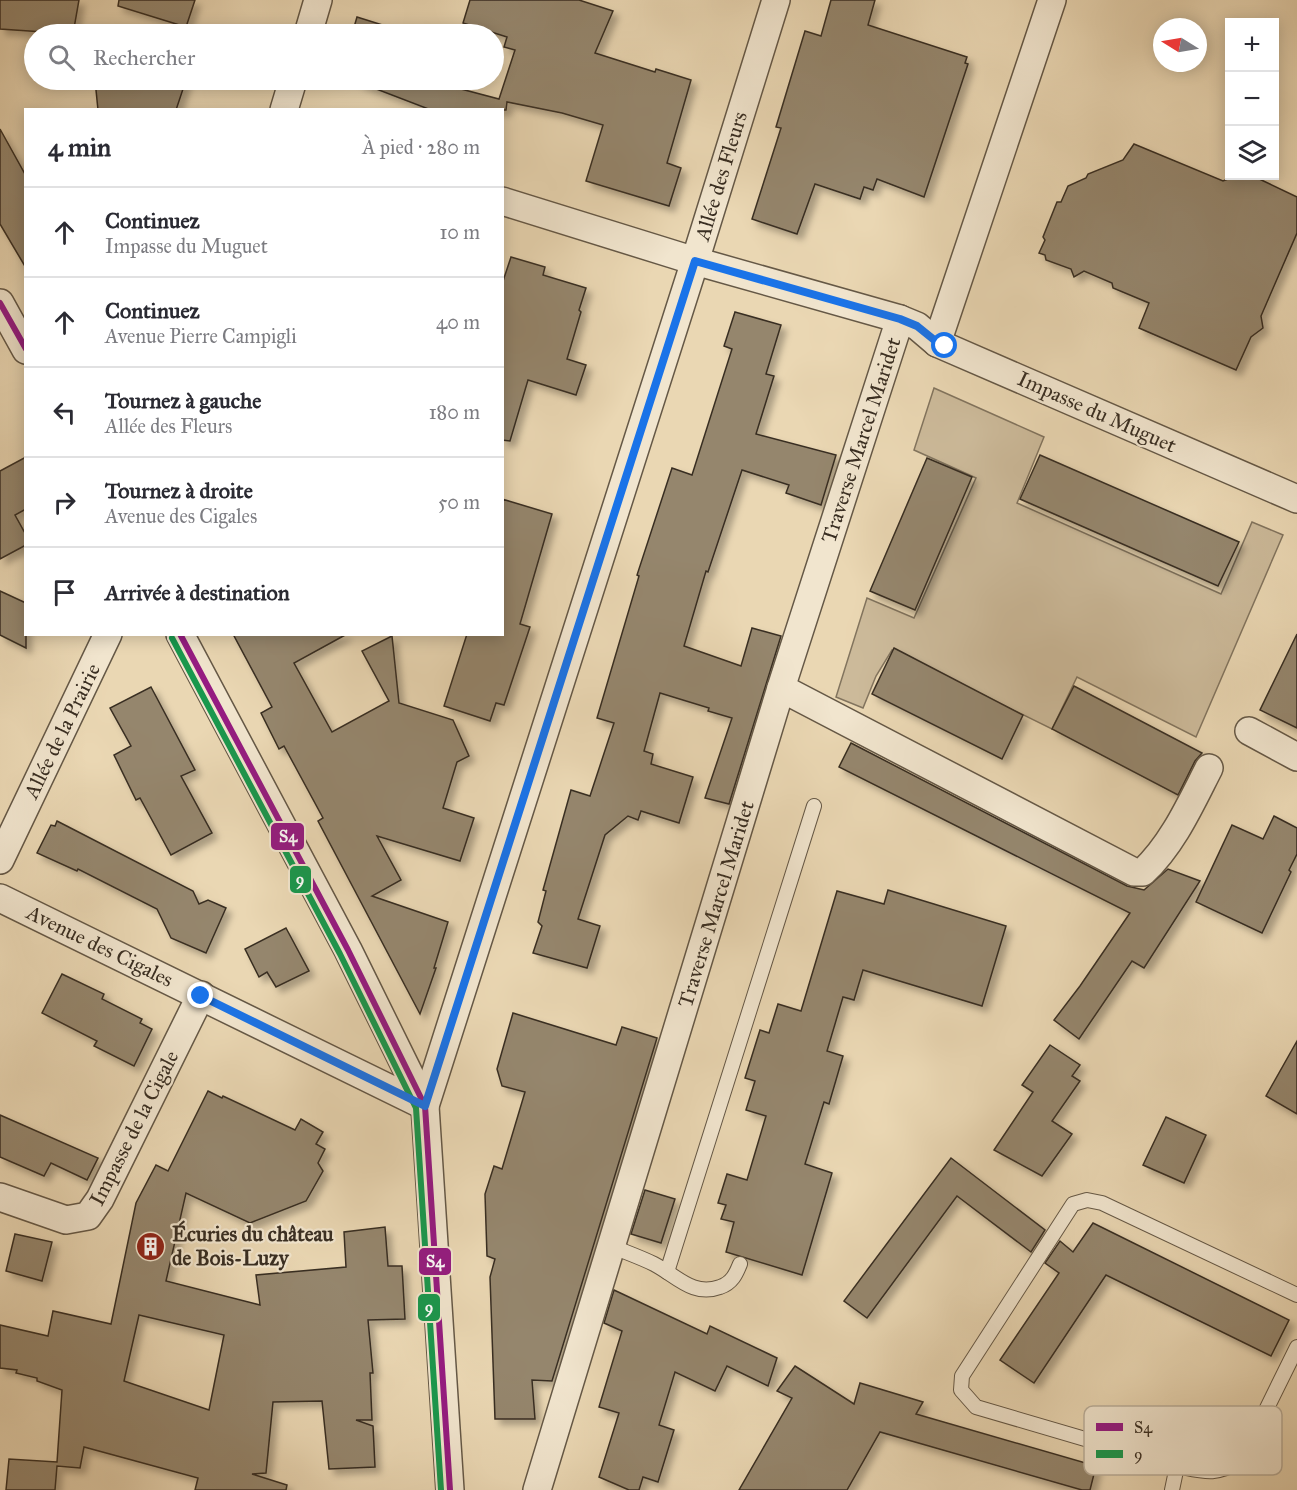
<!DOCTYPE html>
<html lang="fr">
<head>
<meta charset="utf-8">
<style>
	body { margin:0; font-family:"IM FELL Great Primer",serif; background:#f2f2f3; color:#2b2b33 }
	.controls { position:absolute; right:18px; top:18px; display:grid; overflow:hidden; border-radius:0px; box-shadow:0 3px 15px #0003 }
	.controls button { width:54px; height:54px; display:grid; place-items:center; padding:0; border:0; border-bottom:2px solid #e1e1e2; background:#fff; color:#2b2b33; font:30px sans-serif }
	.compass { position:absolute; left:1153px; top:18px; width:54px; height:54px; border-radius:50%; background:#fff; box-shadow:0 3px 15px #0003; rotate:281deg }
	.stop { position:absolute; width:18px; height:18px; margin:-14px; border:4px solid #1a73e8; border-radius:50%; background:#fff }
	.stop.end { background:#1a73e8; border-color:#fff; box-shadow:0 2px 6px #0008 }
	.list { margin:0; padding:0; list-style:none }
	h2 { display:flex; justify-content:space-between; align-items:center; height:78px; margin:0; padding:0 24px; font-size:26px }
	h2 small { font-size:20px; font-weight:400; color:#7c7c81 }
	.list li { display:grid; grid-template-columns:39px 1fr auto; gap:18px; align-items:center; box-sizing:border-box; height:90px; padding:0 24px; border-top:2px solid #e1e1e2 }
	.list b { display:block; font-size:22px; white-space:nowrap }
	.list p { margin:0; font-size:20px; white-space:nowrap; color:#7c7c81 }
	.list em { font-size:20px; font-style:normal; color:#7c7c81 }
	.icon { flex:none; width:33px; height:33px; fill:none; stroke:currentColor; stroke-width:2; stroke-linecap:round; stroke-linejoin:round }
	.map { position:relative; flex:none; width:1297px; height:1490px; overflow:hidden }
	.search { position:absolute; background:#fff; box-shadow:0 3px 15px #0003; left:24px; top:24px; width:480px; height:66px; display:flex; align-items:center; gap:15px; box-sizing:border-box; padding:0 21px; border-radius:33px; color:#7c7c81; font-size:22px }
	.panel { position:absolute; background:#fff; box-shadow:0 3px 15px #0003; left:24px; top:108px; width:480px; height:528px; border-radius:0px }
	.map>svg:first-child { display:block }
	.green { fill:#ccba9a; stroke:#82745e; stroke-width:1.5 }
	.building { fill:#95866d; stroke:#392e22; stroke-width:1.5; fill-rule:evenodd; filter:url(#shadow) }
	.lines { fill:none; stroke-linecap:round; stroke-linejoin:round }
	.service-casing { stroke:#655846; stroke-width:16 }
	.minor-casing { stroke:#655846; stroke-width:30 }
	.service { stroke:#f1e5ce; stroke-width:14 }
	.minor { stroke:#f1e5ce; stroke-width:27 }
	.bus-1-casing { stroke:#f1e5ce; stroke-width:10 }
	.bus-2-casing { stroke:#f1e5ce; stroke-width:10 }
	.bus-1 { stroke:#951b81; stroke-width:6 }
	.bus-2 { stroke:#19984d; stroke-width:6 }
	.route { stroke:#1a73e8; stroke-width:8 }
	.labels { text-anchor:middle; stroke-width:4.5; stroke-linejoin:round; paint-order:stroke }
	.street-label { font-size:21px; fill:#392e22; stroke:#f1e5ce }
	.poi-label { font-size:21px; font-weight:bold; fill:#392e22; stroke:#f1e5ce; text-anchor:start }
	.key { fill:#f1e5ce; stroke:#baae9a; stroke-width:1.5 }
	.key-label { font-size:16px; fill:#392e22 }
	.line-badge { stroke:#f1e5ce; stroke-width:2 }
	.badge-label { font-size:16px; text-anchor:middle; font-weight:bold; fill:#fff }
</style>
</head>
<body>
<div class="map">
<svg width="1297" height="1490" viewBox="0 0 1297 1490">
	<defs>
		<filter id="shadow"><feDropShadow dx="5.5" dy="5.5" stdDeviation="3" flood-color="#0004"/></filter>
	</defs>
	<rect width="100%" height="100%" fill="#ead7b3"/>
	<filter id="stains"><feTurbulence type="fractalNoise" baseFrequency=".00333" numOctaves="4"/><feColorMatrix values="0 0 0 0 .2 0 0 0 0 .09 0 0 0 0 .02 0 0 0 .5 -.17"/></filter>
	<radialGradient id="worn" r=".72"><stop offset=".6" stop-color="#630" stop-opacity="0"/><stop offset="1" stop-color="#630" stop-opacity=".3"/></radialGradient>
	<path class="green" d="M934 388 1044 437 1017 503 1221 594 1252 522 1283 535 1196 737 1077 677 1052 729 892 650 876 676 863 708 836 697 867 598 914 618 976 478 914 450Z"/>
	<g class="building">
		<path d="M0 0H79L73 34 0 29Z"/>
		<path d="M119 0H195L186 27 118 6Z"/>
		<path d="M470 0H579L613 11 595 53 655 72 656 69 691 80 667 163 681 168 669 206 586 181 603 125 562 113 507 102 506 110H431L358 82V80H427L499 99 515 50 504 47 507 37 463 23Z"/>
		<path d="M831 0H875L868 25 967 57 965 63 968 64 924 197 877 179 873 190 864 187 860 199 815 184 797 234 752 219 781 128 776 127 805 31 821 36Z"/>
		<path d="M357 17 392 28 390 34H352Z"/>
		<path d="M95 80H186L176 110H98Z"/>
		<path d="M0 129 26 176V268L0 224Z"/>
		<path d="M1134 144 1223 181 1236 176H1253L1297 197V233L1261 316 1263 328 1251 337 1236 370 1139 328 1149 303 1113 288 1112 283 1084 271 1074 277 1071 269 1046 260 1045 255 1039 253 1045 240 1043 237 1057 202H1061L1068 186 1086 178 1088 174 1123 160Z"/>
		<path d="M511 257 545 267 543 275 586 288 579 310 581 312 567 359 586 365 576 395 528 380 510 441 502 440V284Z"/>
		<path d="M735 312 781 325 766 374 774 376 756 434 836 455 821 505 786 493 789 485 742 470 708 572 706 571 684 646 741 666 752 628 781 636 729 804 705 798 732 718 708 711 709 708 660 693 644 751 653 754 651 764 693 777 679 823 641 811 638 820 628 816 605 835 578 919 600 926 587 968 533 953 542 926 538 922 546 891 543 890 571 790 590 796 614 723 597 718 639 576 637 575 672 468 692 475 732 349 724 346Z"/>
		<path d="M1040 455 1239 542 1218 586 1020 499Z"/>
		<path d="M26 457V509L15 515 26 535V545L0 559V471Z"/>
		<path d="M927 458 972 477 915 610 870 591Z"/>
		<path d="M502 499 552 514 520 624 530 627 504 705 496 703 490 721 444 706 467 634H502Z"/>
		<path d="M0 591 26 603V648L0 635Z"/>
		<path d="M233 634H347L294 663 332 732 389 701 362 651 392 636 399 703 453 720 469 756 457 762 443 808 474 818 460 861 377 836 401 880 372 896 448 922 434 968H436L420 1014 318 821 323 818 284 746 279 749 261 713 272 707Z"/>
		<path d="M1297 634V728L1260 710Z"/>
		<path d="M894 648 1023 715 1002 759 872 694Z"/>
		<path d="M1074 686 1202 753 1195 761 1178 795 1052 729Z"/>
		<path d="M151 687 195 770 181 776 212 833 171 855 140 798 136 800 114 755 131 746 110 708Z"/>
		<path d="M851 743 1127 886 1144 890 1168 869 1200 881 1144 968 1132 961 1079 1039 1054 1020 1080 986 1130 913 839 767Z"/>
		<path d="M1274 816 1297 828V854L1289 870 1291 872 1262 933 1196 902 1232 825 1263 839Z"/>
		<path d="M57 821 193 891 199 904 208 900 226 908 206 953 171 938 157 909 78 869 77 871 37 853 51 825 55 826Z"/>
		<path d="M888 890 1006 926 982 1006 863 970 854 1000 843 997 827 1051 843 1056 829 1104 824 1102 805 1164 832 1173 802 1275 726 1252 734 1222 721 1219 726 1205 718 1203 727 1174 747 1180 766 1116 746 1110 755 1081 745 1078 760 1030 769 1033 778 1004 801 1011 837 891 884 904Z"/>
		<path d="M286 928 309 971 276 987 267 972 259 977 245 949Z"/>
		<path d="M62 974 104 994 102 999 142 1019 140 1023 152 1029 134 1066 94 1046 97 1041 42 1013Z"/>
		<path d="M513 1013 616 1045 622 1027 657 1038 552 1381 532 1380 535 1419H495L490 1277 495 1259 487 1256 485 1194 494 1166 502 1169 525 1092 502 1086 497 1069Z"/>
		<path d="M1297 1041V1114L1266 1096Z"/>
		<path d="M1050 1045 1080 1065 1072 1076 1080 1081 1052 1121 1072 1134 1042 1176 994 1150 1033 1092 1022 1085Z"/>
		<path d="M208 1091 222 1098 223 1096 295 1130 301 1119 323 1132 316 1144 325 1149 318 1163 323 1171 306 1201 250 1223 186 1193 166 1281 260 1305 256 1275 346 1267 344 1232 385 1227 388 1266H402L405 1319 368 1320 373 1373H370L372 1420H356L373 1426 375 1467 329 1469 322 1401 273 1402 266 1473 252 1474 287 1485 286 1490H195L198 1478 84 1447 80 1468 57 1466 55 1490H6L9 1459 57 1462 62 1390 37 1381V1378L16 1373 17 1370 0 1368V1325L48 1336 53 1311 111 1324 136 1203 156 1165 168 1171ZM139 1315 224 1335 209 1410 124 1381Z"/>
		<path d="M0 1115 98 1158 87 1180 51 1163 44 1176 0 1157Z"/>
		<path d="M1166 1117 1206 1135 1184 1183 1143 1165Z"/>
		<path d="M951 1158 1045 1230 1031 1252 957 1196 867 1318 844 1301Z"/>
		<path d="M645 1190 675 1199 661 1243 631 1234Z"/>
		<path d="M1093 1223 1289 1320 1271 1356 1106 1275 1034 1383 1000 1360 1059 1273 1045 1263 1060 1241 1073 1252Z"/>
		<path d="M15 1234 52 1242 42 1281 6 1271Z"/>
		<path d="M614 1290 707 1334 710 1326 777 1358 768 1386 727 1366 715 1391 675 1372 659 1425 674 1430 658 1482 643 1477 639 1490H629L599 1477 619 1413 599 1407 622 1331 604 1323Z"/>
		<path d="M795 1366 854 1404 860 1383 923 1402 916 1414 1096 1466 1090 1490H1082L880 1432 847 1490H739L792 1398 777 1391Z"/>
	</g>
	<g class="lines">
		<defs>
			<g id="service">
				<path d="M611 1246C625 1252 640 1257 654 1264 677 1276 693 1297 720 1287 732 1283 736 1274 740 1264"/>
				<path d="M667 1272 814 806"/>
				<path d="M1297 1295 1102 1203 1087 1200 1073 1204 962 1376 961 1390 976 1407 1177 1466C1206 1472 1214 1476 1241 1461L1297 1347"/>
				<path d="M1172 1490 1177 1466"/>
			</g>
			<g id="minor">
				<path d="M308 34 318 0"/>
				<path d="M284 110 293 80"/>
				<path d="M502 201 695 261 900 319 917 326 937 343 1297 499"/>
				<path d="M0 303 26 350"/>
				<path d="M937 343 1052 0"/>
				<path d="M180 634 348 950 425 1106 450 1490"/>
				<path d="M781 688 1134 872H1143C1173 844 1191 803 1209 768"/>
				<path d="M1249 731 1297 757"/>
				<path d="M0 860 108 634"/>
				<path d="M0 898 425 1106 695 261 776 0"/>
				<path d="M0 1197 66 1220 88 1216 100 1199 201 995"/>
				<path d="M537 1490 781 688 900 319"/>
			</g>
		</defs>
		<use href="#service" class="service-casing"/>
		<use href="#minor" class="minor-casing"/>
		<use href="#service" class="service"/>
		<use href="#minor" class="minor"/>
		<defs>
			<g id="bus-1">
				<path d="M0 303 26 349"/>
				<path d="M180 634 348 950 425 1106 450 1490"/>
			</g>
			<path id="bus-2" d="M172 638 340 954 416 1108 441 1490"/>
		</defs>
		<use href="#bus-1" class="bus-1-casing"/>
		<use href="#bus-2" class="bus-2-casing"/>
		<use href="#bus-1" class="bus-1"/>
		<use href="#bus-2" class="bus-2"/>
	</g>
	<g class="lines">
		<path class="route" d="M201 996 425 1106 695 261 900 319 917 326 938 343 945 346"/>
	</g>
	<defs>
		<symbol id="building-disc" viewBox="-11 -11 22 22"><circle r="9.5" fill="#8f2418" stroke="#f1e5ce"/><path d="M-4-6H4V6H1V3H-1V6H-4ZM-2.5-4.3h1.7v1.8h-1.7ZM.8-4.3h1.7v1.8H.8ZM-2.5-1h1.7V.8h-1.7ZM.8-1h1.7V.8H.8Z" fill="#fff"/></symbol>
	</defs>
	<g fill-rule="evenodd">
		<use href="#building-disc" x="134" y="1230" width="33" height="33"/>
	</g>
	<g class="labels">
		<g class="street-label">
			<text transform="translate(721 176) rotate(-73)" y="7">Allée des Fleurs</text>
			<text transform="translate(1097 412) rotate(24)" y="7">Impasse du Muguet</text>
			<text transform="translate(861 440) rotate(-72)" y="7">Traverse Marcel Maridet</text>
			<text transform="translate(62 731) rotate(-64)" y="7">Allée de la Prairie</text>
			<text transform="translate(716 904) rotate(-73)" y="7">Traverse Marcel Maridet</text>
			<text transform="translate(100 946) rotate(26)" y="7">Avenue des Cigales</text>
			<text transform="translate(134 1128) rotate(-63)" y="7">Impasse de la Cigale</text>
		</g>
		<g class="poi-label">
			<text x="172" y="1241">Écuries du château<tspan x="172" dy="24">de Bois-Luzy</tspan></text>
		</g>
	</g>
	<rect x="1084" y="1406" width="198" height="69" rx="9" class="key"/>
	<rect x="1096" y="1423" width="27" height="8" fill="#951b81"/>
	<rect x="1096" y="1450" width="27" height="8" fill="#19984d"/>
	<g class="key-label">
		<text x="1134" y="1433">S4</text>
		<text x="1134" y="1460">9</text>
	</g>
	<g class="line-badge">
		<rect x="270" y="822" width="35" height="29" rx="6" fill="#951b81"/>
		<rect x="289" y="865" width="23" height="29" rx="6" fill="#19984d"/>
		<rect x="418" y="1247" width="34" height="29" rx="6" fill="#951b81"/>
		<rect x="417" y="1293" width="24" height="29" rx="6" fill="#19984d"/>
	</g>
	<g class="badge-label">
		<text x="288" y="842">S4</text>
		<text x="300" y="885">9</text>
		<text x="435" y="1267">S4</text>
		<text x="429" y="1313">9</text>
	</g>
	<rect width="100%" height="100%" filter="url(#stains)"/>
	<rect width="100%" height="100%" fill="url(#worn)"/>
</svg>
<div class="controls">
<button>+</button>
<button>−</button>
<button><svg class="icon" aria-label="layers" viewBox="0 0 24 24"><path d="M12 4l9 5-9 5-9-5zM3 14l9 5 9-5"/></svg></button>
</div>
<svg class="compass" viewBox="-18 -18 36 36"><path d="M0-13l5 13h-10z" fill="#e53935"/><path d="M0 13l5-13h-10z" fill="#7c7c81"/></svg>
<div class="stop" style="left:945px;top:346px"></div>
<div class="stop end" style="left:201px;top:996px"></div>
<div class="search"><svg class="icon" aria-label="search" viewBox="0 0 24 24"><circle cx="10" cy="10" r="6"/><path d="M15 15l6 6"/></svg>Rechercher</div>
<section class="panel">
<h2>4 min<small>À pied · 280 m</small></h2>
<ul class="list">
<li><svg class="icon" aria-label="ahead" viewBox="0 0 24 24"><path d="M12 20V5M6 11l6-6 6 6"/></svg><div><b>Continuez</b><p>Impasse du Muguet</p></div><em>10 m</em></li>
<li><svg class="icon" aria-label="ahead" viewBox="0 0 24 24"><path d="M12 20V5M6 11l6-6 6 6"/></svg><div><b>Continuez</b><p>Avenue Pierre Campigli</p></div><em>40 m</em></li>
<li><svg class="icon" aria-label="left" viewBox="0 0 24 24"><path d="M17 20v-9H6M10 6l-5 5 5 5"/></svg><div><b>Tournez à gauche</b><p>Allée des Fleurs</p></div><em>180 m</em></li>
<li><svg class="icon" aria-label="right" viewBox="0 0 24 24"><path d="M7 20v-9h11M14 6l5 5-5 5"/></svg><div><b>Tournez à droite</b><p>Avenue des Cigales</p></div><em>50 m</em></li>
<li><svg class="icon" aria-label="arrive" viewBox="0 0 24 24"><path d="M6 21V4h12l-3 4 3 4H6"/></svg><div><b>Arrivée à destination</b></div></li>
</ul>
</section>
</div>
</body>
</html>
